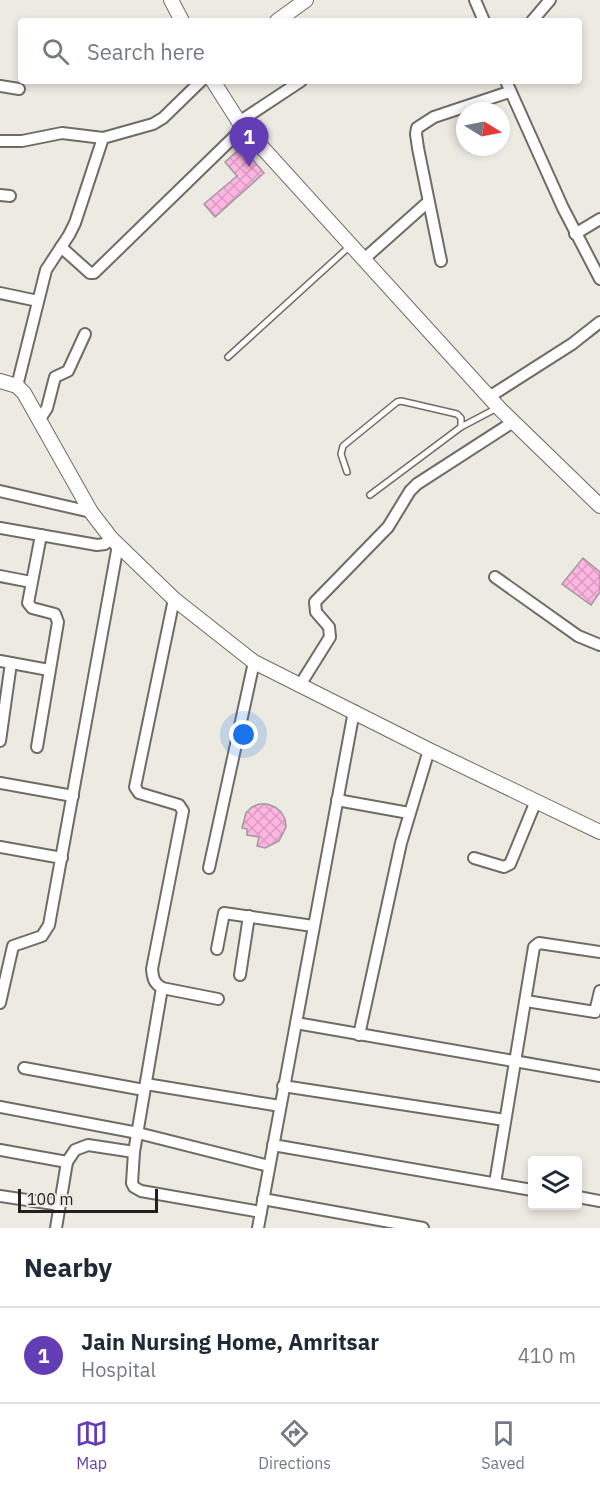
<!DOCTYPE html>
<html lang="en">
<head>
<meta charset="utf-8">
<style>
	body { margin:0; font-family:"IBM Plex Sans",sans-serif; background:#f2f2f3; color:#1f2937 }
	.controls { position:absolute; right:18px; bottom:18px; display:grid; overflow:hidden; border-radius:6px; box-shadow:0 3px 9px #0003 }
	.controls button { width:54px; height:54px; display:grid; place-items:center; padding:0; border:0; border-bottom:2px solid #e0e1e3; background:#fff; color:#1f2937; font:30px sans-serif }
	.compass { position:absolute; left:456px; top:102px; width:54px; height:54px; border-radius:50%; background:#fff; box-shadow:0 3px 9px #0003; rotate:100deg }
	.scale { position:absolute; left:18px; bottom:15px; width:140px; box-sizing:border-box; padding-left:6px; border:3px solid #22211f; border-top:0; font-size:16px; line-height:21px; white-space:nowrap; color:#22211f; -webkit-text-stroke:4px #edeae2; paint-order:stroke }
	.you { position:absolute; left:244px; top:735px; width:21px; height:21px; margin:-15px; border:4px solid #fff; border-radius:50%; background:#1a73e8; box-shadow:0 0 0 9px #1a73e833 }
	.badge { display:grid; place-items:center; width:39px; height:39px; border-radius:50%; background:#633db5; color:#fff; font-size:20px; font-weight:700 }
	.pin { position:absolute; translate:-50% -50px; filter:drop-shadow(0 2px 3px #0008) }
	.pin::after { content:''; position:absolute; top:32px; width:21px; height:18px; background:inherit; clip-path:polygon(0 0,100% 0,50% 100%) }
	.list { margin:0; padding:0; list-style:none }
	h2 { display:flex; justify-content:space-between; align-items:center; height:78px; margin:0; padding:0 24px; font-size:26px }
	h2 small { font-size:20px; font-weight:400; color:#747a83 }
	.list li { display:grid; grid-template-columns:39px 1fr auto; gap:18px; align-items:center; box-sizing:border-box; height:96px; padding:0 24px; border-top:2px solid #e0e1e3 }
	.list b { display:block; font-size:22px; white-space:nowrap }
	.list p { margin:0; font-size:20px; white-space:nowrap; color:#747a83 }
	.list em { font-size:20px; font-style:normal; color:#747a83 }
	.icon { flex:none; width:33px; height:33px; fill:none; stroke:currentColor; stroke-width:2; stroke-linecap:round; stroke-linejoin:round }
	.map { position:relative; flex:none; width:600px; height:1228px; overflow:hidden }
	.search { position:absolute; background:#fff; box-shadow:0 3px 9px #0003; left:18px; right:18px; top:18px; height:66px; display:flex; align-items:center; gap:15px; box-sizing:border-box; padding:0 21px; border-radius:6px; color:#747a83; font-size:22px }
	.sheet { height:174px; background:#fff }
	nav { display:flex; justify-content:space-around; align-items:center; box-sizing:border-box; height:84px; border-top:2px solid #e0e1e3; background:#fff; font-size:16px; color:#747a83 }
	nav a { display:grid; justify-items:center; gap:3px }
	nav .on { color:#633db5 }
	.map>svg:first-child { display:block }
	.building { fill:url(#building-cross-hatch); stroke:#a0999d; stroke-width:1.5 }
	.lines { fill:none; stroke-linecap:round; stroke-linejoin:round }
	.service-casing { stroke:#6f6c66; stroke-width:8 }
	.minor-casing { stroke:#6f6c66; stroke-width:14 }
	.tertiary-casing { stroke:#6f6c66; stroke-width:16 }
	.service { stroke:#fff; stroke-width:5 }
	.minor { stroke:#fff; stroke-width:10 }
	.tertiary { stroke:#fff; stroke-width:14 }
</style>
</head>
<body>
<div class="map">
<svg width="600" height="1228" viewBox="0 0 600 1228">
	<defs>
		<pattern id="building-cross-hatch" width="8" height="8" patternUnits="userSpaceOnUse" patternTransform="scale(1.5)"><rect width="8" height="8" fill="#fdb5e1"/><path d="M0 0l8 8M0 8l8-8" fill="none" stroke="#d99bc1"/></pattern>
	</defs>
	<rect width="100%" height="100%" fill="#edeae2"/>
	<g class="building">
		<path d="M242 147 264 173 215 217 204 204 237 176 225 162Z"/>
		<path d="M583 558 600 572V592L591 605 562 584Z"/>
		<path d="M259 804H267L275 807 281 812 285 819 286 827 279 841 265 848 257 846 259 837 247 835V829L242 828 246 813 252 807Z"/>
	</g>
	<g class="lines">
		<defs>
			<g id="service">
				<path d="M228 357 350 246"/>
				<path d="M347 472 341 454 343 446 397 402 401 401 457 414 461 418V427"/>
				<path d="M370 495 461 427 497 408"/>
			</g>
			<g id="minor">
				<path d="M475 0 484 21"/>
				<path d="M532 21 550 0"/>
				<path d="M506 81 563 208 600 279"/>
				<path d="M0 86 19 89"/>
				<path d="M239 122 301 81"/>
				<path d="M0 141H22L62 133 103 138"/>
				<path d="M0 195 10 196"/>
				<path d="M575 234 600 219"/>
				<path d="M61 247 90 273H94L244 127"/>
				<path d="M364 259 428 202"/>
				<path d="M441 261 418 148 416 134 417 128 434 117 509 92"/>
				<path d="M0 293 38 301"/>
				<path d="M17 386 46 270 69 235 75 223 103 138 153 124 163 118 201 81"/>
				<path d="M489 397 572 344 600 322"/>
				<path d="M40 419 47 408 55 377 68 371 85 334"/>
				<path d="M0 491 91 512"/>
				<path d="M0 528 97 545 105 544 111 538"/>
				<path d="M0 576 31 582"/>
				<path d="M495 577 578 636 600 645"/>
				<path d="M174 599 135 787 139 793 179 805 183 811 152 969C153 979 154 983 162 988L218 999"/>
				<path d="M0 661 49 670"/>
				<path d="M300 685 330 637 329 627 316 612 315 602 388 527 410 491 417 484 513 422"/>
				<path d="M0 741 11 663"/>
				<path d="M37 747 58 622 55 614 32 608 28 603 41 535"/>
				<path d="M0 783 73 796"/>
				<path d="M337 800 409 813"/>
				<path d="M0 847 62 858"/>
				<path d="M474 858 504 867 510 864 536 801"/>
				<path d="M209 868 254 662"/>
				<path d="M217 949 224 913 313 926"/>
				<path d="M240 975 249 916"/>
				<path d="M162 988 134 1152 132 1183 134 1187 141 1191 261 1212"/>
				<path d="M526 1001 595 1012 600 991"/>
				<path d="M0 1003 13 946 42 936 49 925 118 545"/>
				<path d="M296 1023 600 1076"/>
				<path d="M359 1035 401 843 429 750"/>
				<path d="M24 1068 144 1090"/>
				<path d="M146 1084 280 1106"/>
				<path d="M283 1086 505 1120"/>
				<path d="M0 1107 138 1133 269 1166"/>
				<path d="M273 1145 532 1190"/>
				<path d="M0 1150 67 1162"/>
				<path d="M495 1183 534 947 539 943 600 952"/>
				<path d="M0 1196 60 1205"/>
				<path d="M578 1197 600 1201"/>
				<path d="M263 1199 423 1228"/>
				<path d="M56 1228 67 1162 75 1150 88 1145 134 1152"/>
				<path d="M258 1228 354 711"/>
			</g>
			<g id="tertiary">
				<path d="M171 0 182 21"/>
				<path d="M277 21 306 0"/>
				<path d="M213 81 239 122 499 408 600 506"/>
				<path d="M0 381 17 386 24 393 91 512 111 538 174 599 254 662 429 750 600 832"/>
			</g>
		</defs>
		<use href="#service" class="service-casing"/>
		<use href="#minor" class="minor-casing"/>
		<use href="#tertiary" class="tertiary-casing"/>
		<use href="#service" class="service"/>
		<use href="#minor" class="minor"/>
		<use href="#tertiary" class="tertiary"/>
	</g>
</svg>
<div class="controls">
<button><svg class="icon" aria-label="layers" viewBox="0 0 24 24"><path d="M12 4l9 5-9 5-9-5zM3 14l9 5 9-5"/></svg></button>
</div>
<svg class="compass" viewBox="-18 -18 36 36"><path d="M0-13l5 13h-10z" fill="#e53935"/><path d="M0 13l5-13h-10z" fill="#747a83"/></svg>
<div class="scale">100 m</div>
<div class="you"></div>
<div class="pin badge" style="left:249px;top:167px">1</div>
<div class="search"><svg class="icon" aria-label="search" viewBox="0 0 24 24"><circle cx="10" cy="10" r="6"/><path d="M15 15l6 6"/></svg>Search here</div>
</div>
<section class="sheet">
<h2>Nearby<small></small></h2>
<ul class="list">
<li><span class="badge">1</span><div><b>Jain Nursing Home, Amritsar</b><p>Hospital</p></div><em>410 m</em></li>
</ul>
</section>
<nav>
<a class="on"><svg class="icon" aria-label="map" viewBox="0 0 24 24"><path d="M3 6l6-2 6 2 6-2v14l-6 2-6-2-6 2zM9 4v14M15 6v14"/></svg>Map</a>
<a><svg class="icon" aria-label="directions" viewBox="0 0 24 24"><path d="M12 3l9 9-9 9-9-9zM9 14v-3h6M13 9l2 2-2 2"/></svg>Directions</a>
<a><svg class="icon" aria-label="saved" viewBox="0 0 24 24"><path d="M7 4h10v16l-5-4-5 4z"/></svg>Saved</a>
</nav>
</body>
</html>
